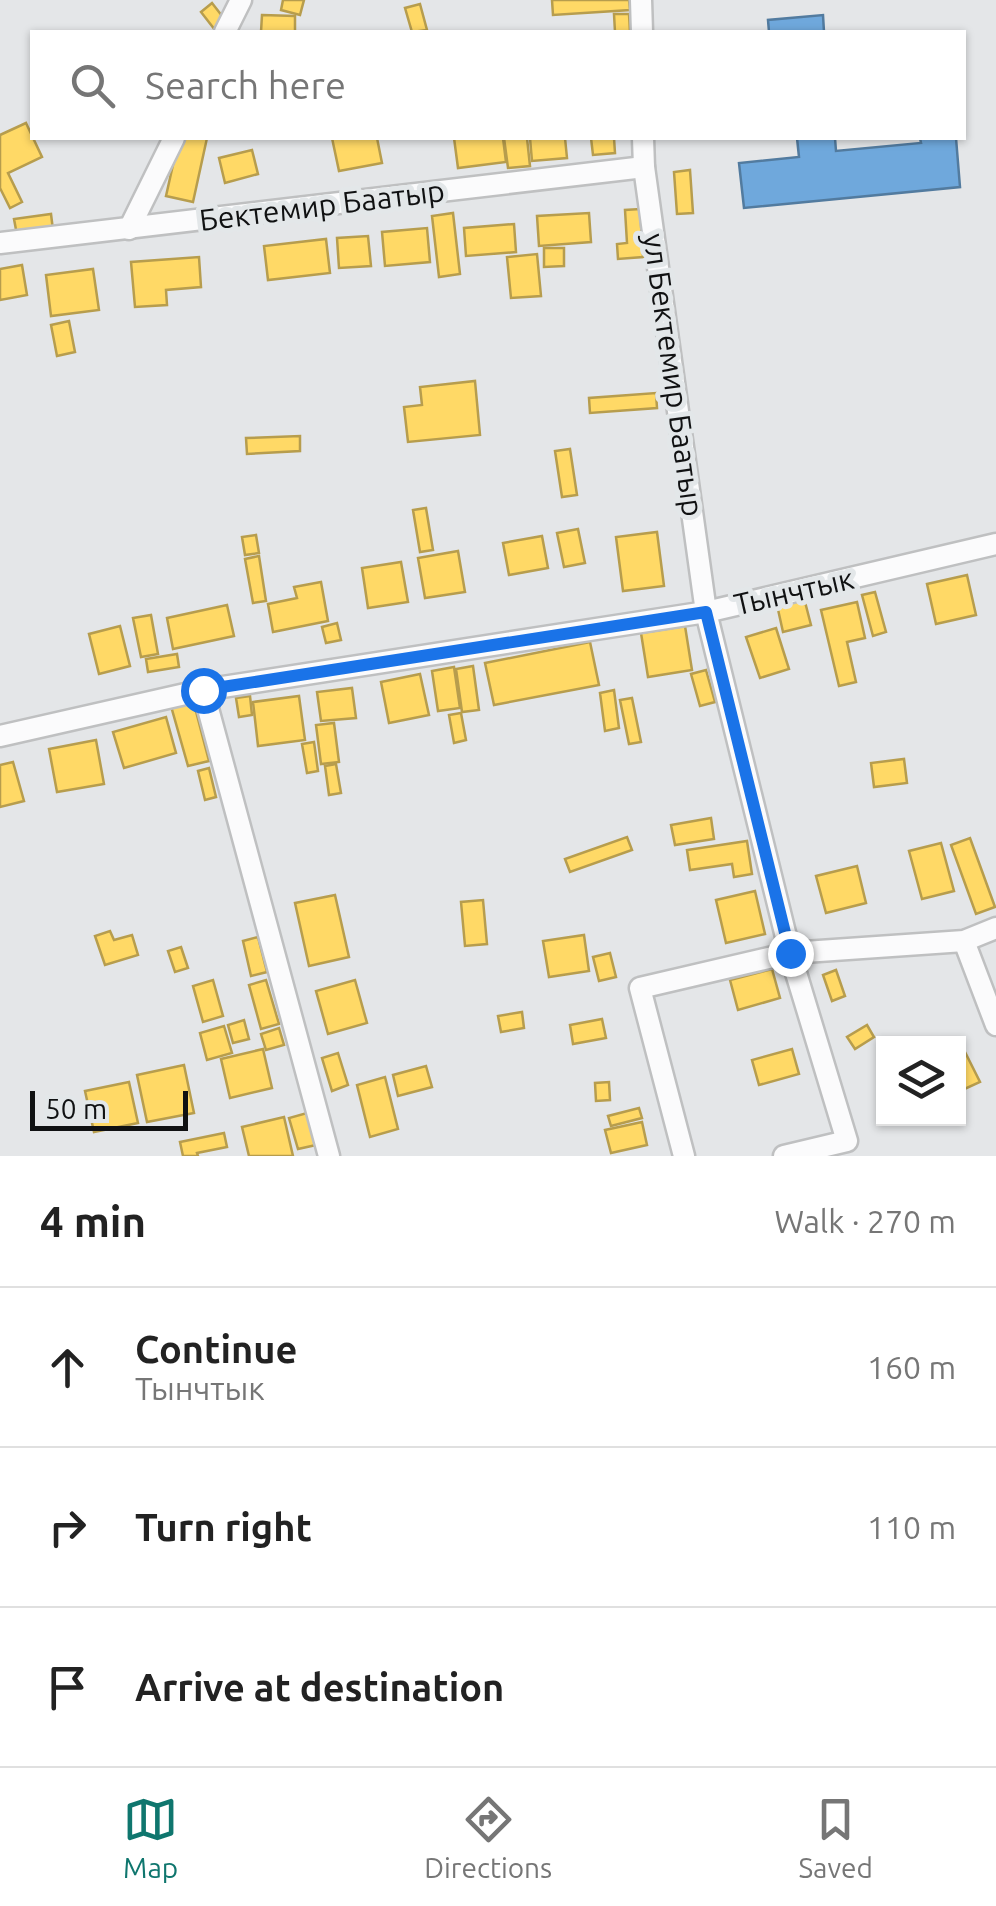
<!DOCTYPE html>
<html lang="en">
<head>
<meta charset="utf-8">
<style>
	body { margin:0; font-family:Ubuntu,sans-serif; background:#f2f2f2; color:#222 }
	.controls { position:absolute; right:30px; bottom:30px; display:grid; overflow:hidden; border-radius:0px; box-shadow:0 2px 8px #0004 }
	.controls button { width:90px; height:90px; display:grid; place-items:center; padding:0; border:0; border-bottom:2px solid #e0e0e0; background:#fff; color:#222; font:50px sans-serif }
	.scale { position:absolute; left:30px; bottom:25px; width:158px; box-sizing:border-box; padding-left:10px; border:5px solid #101112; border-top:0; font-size:28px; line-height:35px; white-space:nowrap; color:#101112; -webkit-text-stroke:8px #e3e7e9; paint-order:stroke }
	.stop { position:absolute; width:30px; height:30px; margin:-22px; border:8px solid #1a73e8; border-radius:50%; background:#fff }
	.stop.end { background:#1a73e8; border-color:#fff; box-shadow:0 2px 10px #0008 }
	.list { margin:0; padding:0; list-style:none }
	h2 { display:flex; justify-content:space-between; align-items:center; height:130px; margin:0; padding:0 40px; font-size:42px }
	h2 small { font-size:32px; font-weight:400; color:#767676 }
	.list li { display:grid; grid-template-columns:65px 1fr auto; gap:30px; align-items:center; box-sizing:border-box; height:160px; padding:0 40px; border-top:2px solid #e0e0e0 }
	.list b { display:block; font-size:38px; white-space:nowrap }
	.list p { margin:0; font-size:32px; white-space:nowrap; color:#767676 }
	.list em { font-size:32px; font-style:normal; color:#767676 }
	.icon { flex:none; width:55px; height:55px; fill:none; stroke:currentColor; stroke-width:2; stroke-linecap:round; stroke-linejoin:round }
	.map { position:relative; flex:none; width:996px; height:1156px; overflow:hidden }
	.search { position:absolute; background:#fff; box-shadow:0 2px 8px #0004; left:30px; right:30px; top:30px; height:110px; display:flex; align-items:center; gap:25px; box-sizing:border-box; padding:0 35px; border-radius:0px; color:#767676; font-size:38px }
	.sheet { height:610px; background:#fff }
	nav { display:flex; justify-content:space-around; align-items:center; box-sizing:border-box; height:140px; border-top:2px solid #e0e0e0; background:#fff; font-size:28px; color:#767676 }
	nav a { display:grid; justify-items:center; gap:5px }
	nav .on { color:#0f766e }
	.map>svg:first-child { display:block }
	.homes { fill:#ffd966; stroke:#b79d4d; stroke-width:2.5 }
	.schools { fill:#6fa8dc; stroke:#527b9f; stroke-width:2.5 }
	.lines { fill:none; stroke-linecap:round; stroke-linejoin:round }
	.street-casing { stroke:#bfc0c1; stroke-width:25 }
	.street { stroke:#fbfbfc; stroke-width:20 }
	.route { stroke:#1a73e8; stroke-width:12 }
	.labels { text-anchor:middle; stroke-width:10; stroke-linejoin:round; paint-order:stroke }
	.street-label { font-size:30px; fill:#101112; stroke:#e3e7e9 }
</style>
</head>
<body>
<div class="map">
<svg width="996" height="1156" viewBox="0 0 996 1156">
	<rect width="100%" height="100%" fill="#e4e6e8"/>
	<g class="homes">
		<path d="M283 0H304L300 15 281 10Z"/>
		<path d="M552 0H629L630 10 553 15Z"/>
		<path d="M212 3 226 21 215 30 201 12Z"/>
		<path d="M420 4 427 30 412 32 405 8Z"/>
		<path d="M614 14H629L630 32H615Z"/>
		<path d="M262 15 295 16V32H261Z"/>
		<path d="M26 123 42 157 8 173 22 202 10 208 0 188V135Z"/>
		<path d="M179 138H207L193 202 166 196Z"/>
		<path d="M332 138H377L382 163 339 171Z"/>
		<path d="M454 138H503L506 162 458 168Z"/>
		<path d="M504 138H527L530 166 508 168Z"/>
		<path d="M530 138H565L567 158 532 161Z"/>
		<path d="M591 138H614L615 153 593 155Z"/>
		<path d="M252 150 258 174 225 183 219 158Z"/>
		<path d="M690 170 693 213 677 214 674 172Z"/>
		<path d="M640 209 643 257 618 259 617 244 627 243 625 210Z"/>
		<path d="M453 213 460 274 439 277 432 216Z"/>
		<path d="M589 213 591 242 539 246 537 216Z"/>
		<path d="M51 214 53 230 17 235 14 219Z"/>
		<path d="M514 224 516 252 466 256 464 228Z"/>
		<path d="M427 228 430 262 385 266 382 232Z"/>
		<path d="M368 236 371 266 339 268 337 238Z"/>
		<path d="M326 239 330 273 268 280 264 246Z"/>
		<path d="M544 248H564V266L544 267Z"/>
		<path d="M537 254 541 296 511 298 507 257Z"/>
		<path d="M199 257 201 287 166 290 167 305 135 307 131 262Z"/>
		<path d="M22 265 27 295 0 300V269Z"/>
		<path d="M93 269 99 310 51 316 46 275Z"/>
		<path d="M69 321 75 352 57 356 51 325Z"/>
		<path d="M475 381 480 435 408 442 404 407 422 405 420 387Z"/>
		<path d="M656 393 657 408 590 413 589 398Z"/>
		<path d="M300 436V451L247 454 246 438Z"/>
		<path d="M570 449 577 495 562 497 555 451Z"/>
		<path d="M426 508 433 550 420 552 413 510Z"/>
		<path d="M578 529 585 563 564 567 557 533Z"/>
		<path d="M657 532 664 586 623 591 616 537Z"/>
		<path d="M256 535 259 553 245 555 242 537Z"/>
		<path d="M542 536 548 568 509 575 503 543Z"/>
		<path d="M458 551 465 592 425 598 418 558Z"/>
		<path d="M259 556 266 601 253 603 245 559Z"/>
		<path d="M401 562 408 602 368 608 362 568Z"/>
		<path d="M967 575 976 615 936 624 927 584Z"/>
		<path d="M321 582 328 621 273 632 268 604 297 598 294 587Z"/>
		<path d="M875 592 886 632 873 636 862 595Z"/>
		<path d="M804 598 811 625 783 632 777 605Z"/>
		<path d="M857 602 865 638 847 642 856 682 839 686 821 610Z"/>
		<path d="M227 605 234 636 173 649 167 618Z"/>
		<path d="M151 615 158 654 141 657 133 618Z"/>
		<path d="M337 623 341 640 326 643 322 627Z"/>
		<path d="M120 626 130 666 99 674 89 634Z"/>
		<path d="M685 626 692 670 648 677 641 633Z"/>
		<path d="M776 628 789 669 760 678 746 637Z"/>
		<path d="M590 642 599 685 494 705 485 663Z"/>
		<path d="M177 654 179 667 148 672 146 659Z"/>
		<path d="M473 666 479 710 462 712 456 669Z"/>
		<path d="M454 667 460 708 438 711 432 671Z"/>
		<path d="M706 670 715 702 700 706 691 674Z"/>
		<path d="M420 674 429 715 389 723 381 682Z"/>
		<path d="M352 688 356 718 321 721 317 692Z"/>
		<path d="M614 690 619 728 605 731 600 693Z"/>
		<path d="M250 696 252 715 239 717 236 698Z"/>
		<path d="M299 696 305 740 258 746 253 702Z"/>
		<path d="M632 698 641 742 629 744 620 700Z"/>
		<path d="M193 700 209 761 188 766 171 706Z"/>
		<path d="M461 713 466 740 454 743 449 715Z"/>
		<path d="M166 717 176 753 124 768 113 732Z"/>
		<path d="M334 723 339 762 321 764 316 725Z"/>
		<path d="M96 740 104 784 57 792 49 749Z"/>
		<path d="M314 742 318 771 307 773 302 744Z"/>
		<path d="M904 759 907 783 874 787 871 763Z"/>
		<path d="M13 762 24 801 0 807V765Z"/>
		<path d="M336 764 341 793 329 795 325 766Z"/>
		<path d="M209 768 216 797 205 800 198 771Z"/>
		<path d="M711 818 714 839 675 845 671 825Z"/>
		<path d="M627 837 632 850 570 872 565 859Z"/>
		<path d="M970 838 995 907 976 914 951 845Z"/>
		<path d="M747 841 752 874 734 877 732 864 690 870 687 850Z"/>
		<path d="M941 843 954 891 922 899 909 851Z"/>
		<path d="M857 866 866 903 826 913 816 876Z"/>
		<path d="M755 891 765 934 726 943 716 900Z"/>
		<path d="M335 895 349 957 309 966 295 903Z"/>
		<path d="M483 900 487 944 465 946 461 902Z"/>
		<path d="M110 931 114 940 132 935 138 955 105 965 95 936Z"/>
		<path d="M584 935 589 971 549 977 543 941Z"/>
		<path d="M258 937 267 972 251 976 243 941Z"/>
		<path d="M181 947 188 968 175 972 168 951Z"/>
		<path d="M610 953 616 977 599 981 593 957Z"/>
		<path d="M772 969 780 998 738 1010 730 980Z"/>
		<path d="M836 970 845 996 832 1001 823 975Z"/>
		<path d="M213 980 223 1016 203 1022 193 986Z"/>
		<path d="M266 980 279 1024 261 1029 249 985Z"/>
		<path d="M355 980 367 1023 328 1034 316 991Z"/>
		<path d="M522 1012 524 1028 501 1032 498 1016Z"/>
		<path d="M602 1019 606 1038 573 1044 570 1025Z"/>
		<path d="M244 1020 249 1039 233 1043 228 1025Z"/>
		<path d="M867 1025 874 1037 855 1049 847 1037Z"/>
		<path d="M224 1026 232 1053 207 1060 200 1033Z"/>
		<path d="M279 1028 284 1045 266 1050 261 1034Z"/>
		<path d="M961 1044 980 1082 958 1092V1045Z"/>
		<path d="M263 1049 272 1088 230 1098 221 1059Z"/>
		<path d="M792 1049 799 1074 759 1085 752 1060Z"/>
		<path d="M338 1053 348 1085 332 1091 322 1058Z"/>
		<path d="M184 1065 194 1113 147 1122 137 1075Z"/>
		<path d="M426 1066 432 1087 398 1096 393 1075Z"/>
		<path d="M385 1077 398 1129 370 1137 357 1085Z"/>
		<path d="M129 1082 138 1123 94 1132 85 1091Z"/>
		<path d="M609 1082 610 1100 596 1101 595 1083Z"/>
		<path d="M639 1108 642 1118 611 1126 608 1116Z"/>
		<path d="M307 1113 316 1145 298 1149 289 1118Z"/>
		<path d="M284 1117 293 1156H249L242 1127Z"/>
		<path d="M642 1122 647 1145 611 1153 605 1130Z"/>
		<path d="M224 1133 227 1147 197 1153 198 1156H183L180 1142Z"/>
	</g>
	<g class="schools">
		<path d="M823 15 824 32H769L768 20Z"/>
		<path d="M797 138H835L836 151 921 143 920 138H956L960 187 744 208 739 163 799 157Z"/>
	</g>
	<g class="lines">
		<defs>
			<g id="street">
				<path d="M641 0 642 32"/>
				<path d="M225 32 241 0"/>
				<path d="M643 138 644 167 706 612 790 953 847 1141 784 1156"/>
				<path d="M129 229 174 138"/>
				<path d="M0 243 644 167"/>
				<path d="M203 690 329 1156"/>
				<path d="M0 736 203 690 706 612 996 544"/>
				<path d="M964 941 996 1025"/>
				<path d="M684 1156 640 988 790 953 964 941 996 928"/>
			</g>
		</defs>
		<use href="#street" class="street-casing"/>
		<use href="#street" class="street"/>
	</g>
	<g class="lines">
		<path class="route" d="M203 690 706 612 790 953"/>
	</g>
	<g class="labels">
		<g class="street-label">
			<text transform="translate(322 206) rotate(-7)" y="10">Бектемир Баатыр</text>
			<text transform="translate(673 375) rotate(82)" y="10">ул Бектемир Баатыр</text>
			<text transform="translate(794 592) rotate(-13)" y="10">Тынчтык</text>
		</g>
	</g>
</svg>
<div class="controls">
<button><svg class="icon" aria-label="layers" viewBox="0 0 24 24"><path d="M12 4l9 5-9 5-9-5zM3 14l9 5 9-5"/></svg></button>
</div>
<div class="scale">50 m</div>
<div class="stop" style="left:203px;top:690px"></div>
<div class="stop end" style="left:790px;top:953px"></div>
<div class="search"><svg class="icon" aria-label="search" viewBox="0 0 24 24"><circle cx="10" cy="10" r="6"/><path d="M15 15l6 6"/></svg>Search here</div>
</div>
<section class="sheet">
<h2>4 min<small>Walk · 270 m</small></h2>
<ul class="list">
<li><svg class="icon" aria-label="ahead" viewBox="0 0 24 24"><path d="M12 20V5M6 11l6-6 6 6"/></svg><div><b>Continue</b><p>Тынчтык</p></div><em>160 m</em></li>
<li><svg class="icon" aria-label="right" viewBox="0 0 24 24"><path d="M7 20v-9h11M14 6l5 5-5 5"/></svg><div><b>Turn right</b></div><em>110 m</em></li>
<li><svg class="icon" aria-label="arrive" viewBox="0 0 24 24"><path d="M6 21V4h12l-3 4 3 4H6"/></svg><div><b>Arrive at destination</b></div></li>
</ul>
</section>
<nav>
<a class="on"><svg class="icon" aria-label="map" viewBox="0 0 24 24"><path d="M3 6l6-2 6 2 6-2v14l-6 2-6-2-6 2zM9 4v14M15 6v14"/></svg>Map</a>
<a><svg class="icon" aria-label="directions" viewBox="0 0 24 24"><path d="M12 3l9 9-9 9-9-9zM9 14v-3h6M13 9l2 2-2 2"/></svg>Directions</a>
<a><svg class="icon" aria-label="saved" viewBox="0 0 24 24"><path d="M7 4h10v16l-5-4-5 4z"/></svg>Saved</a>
</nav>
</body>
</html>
